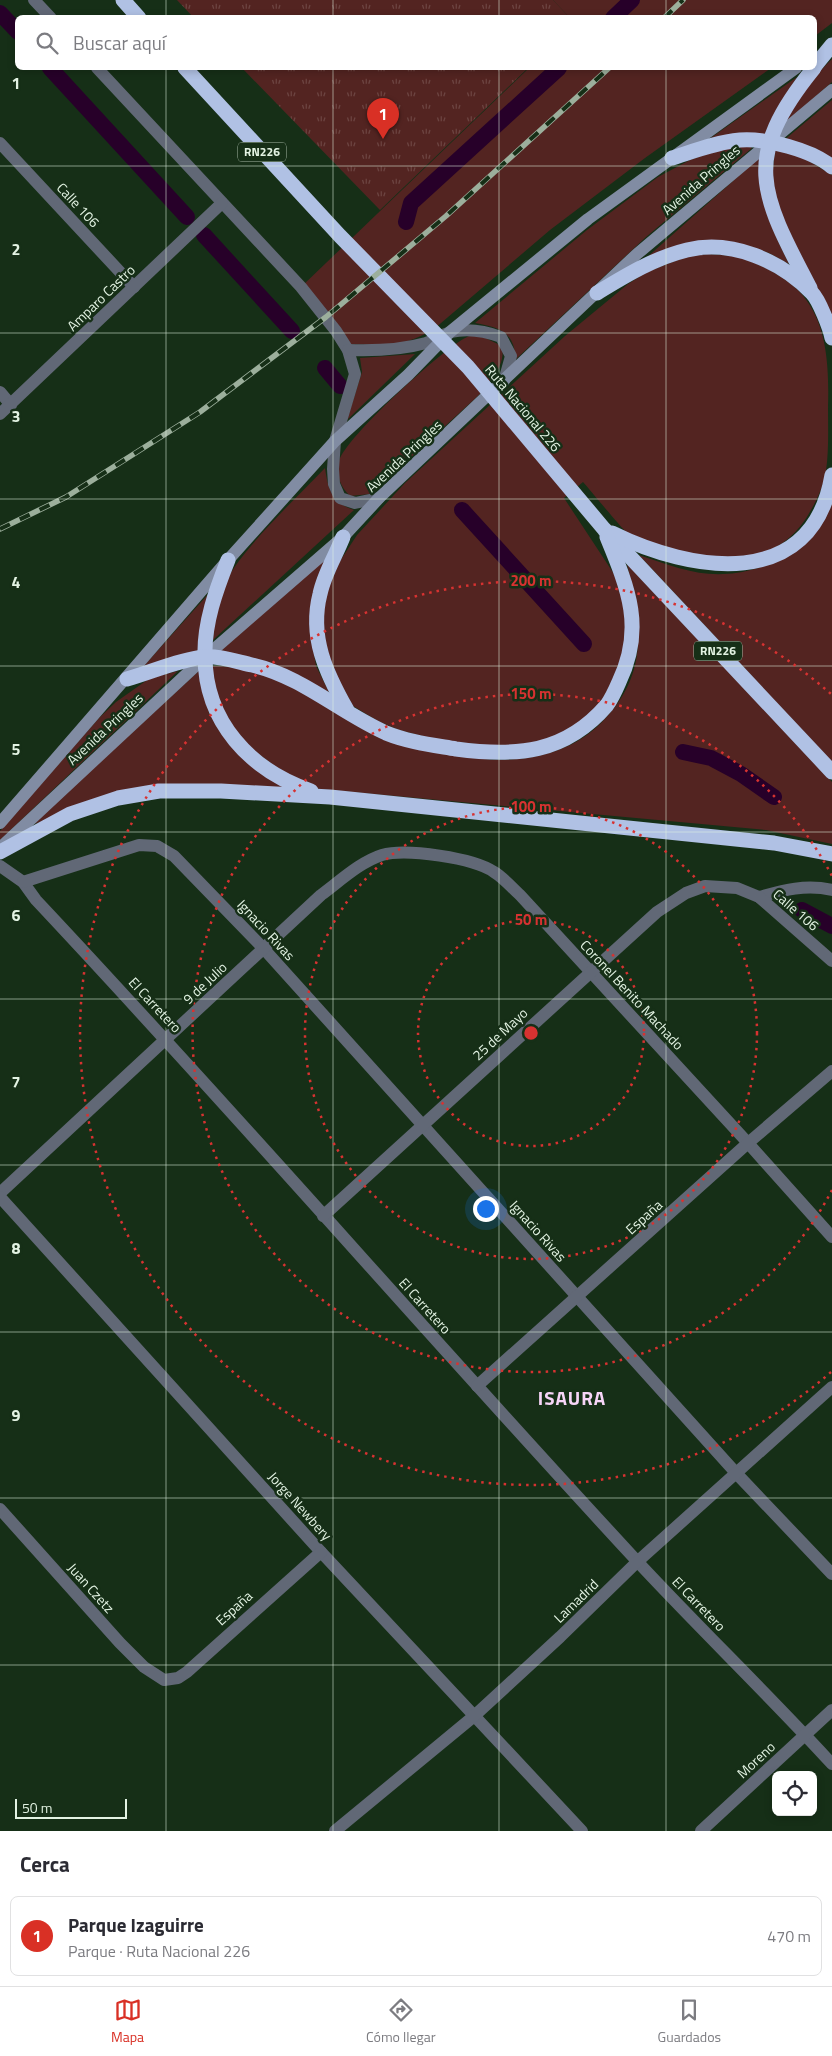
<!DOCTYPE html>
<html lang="es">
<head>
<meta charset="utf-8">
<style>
	body { margin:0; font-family:"Titillium Web",sans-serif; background:#f7f7f7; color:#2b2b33 }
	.controls { position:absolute; right:15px; bottom:15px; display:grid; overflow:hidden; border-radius:8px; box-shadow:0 2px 8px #0003 }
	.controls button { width:45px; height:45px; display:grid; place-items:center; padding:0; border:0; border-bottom:1px solid #e1e1e2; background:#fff; color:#2b2b33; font:25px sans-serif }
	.scale { position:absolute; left:15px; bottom:12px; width:112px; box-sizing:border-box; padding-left:5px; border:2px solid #e3f3e3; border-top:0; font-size:14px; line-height:18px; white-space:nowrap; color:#e3f3e3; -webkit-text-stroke:4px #162f17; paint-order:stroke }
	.you { position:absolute; left:485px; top:1208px; width:18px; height:18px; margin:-12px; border:4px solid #fff; border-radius:50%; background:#1a73e8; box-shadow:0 0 0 8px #1a73e833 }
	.badge { display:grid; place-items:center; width:32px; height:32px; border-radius:50%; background:#d93025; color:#fff; font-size:16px; font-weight:700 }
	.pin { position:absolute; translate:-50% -41px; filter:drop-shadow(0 1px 2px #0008) }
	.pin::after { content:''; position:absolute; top:26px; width:18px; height:15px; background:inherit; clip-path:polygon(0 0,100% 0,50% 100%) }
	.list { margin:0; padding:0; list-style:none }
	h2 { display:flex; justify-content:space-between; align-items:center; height:65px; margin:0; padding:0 20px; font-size:21px }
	h2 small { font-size:16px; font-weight:400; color:#7c7c81 }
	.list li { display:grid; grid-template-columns:32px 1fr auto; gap:15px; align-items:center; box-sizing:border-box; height:80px; margin:0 10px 10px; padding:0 10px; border:1px solid #e1e1e2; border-radius:8px }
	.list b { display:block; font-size:19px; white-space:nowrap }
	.list p { margin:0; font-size:16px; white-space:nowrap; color:#7c7c81 }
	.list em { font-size:16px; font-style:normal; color:#7c7c81 }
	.icon { flex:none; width:28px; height:28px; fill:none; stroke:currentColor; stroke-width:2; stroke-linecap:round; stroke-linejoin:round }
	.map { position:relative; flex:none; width:832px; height:1831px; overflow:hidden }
	.search { position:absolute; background:#fff; box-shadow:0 2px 8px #0003; left:15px; right:15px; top:15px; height:55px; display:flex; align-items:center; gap:12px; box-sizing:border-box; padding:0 18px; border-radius:8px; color:#7c7c81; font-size:19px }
	.sheet { height:155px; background:#fff }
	nav { display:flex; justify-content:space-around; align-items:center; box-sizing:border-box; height:70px; border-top:1px solid #e1e1e2; background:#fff; font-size:14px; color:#7c7c81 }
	nav a { display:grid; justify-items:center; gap:2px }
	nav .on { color:#d93025 }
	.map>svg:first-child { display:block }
	.green { fill:#532421 }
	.park { fill:url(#park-tufts) }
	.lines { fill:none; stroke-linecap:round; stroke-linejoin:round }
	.canal { stroke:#270029; stroke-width:16 }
	.street { stroke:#616876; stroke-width:12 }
	.secondary { stroke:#818ca3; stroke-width:12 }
	.highway { stroke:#b0c1e4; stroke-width:15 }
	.rail-casing { stroke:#9caf9c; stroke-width:5.5 }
	.rail { stroke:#162f17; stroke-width:4; stroke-dasharray:11; stroke-linecap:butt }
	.grid { fill:none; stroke:#e3f3e3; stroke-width:1; stroke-opacity:0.55 }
	.ring { fill:none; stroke:#d73231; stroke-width:2.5; stroke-dasharray:2.5 5 }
	.labels { text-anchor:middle; stroke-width:5; stroke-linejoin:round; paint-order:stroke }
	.shield { fill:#162f17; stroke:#a6b8a6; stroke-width:1 }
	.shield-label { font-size:12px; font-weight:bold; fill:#e3f3e3 }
	.street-label { font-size:14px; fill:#e3f3e3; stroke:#162f17 }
	.district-label { font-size:19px; font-weight:bold; letter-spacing:1px; fill:#f7d5f8; stroke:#162f17 }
	.grid-label { font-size:16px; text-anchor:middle; font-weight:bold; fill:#e3f3e3; stroke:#162f17; stroke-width:5; stroke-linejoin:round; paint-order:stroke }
	.centre { fill:#d73231; stroke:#162f17; stroke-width:2.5 }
	.ring-label { font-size:15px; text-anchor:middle; font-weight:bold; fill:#d73231; stroke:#162f17; stroke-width:5; stroke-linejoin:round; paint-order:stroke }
</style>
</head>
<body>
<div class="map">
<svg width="832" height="1831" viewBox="0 0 832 1831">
	<defs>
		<pattern id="park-tufts" width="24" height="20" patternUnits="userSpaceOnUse" patternTransform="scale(1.25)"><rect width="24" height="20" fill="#532421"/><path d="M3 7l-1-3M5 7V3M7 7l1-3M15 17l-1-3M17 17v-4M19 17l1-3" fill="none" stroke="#6c4441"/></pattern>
	</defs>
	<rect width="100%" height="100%" fill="#162f17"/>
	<g class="green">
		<path d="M553 0H832V23L815 36 814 18 569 17Z"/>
		<path d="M832 59V82L785 123C795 99 813 77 832 59Z"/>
		<path d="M529 68H771L645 158 550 230 434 329C402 348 386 345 351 344L301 287Z"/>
		<path d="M797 77 782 101 768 137 705 142Z"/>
		<path d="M832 100V161L783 141Z"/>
		<path d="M747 145 752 148 646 237 515 360C516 332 498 327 475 323L587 230 658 177 690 160 721 149Z"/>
		<path d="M775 150 802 157 832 175V324L784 226 771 186Z"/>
		<path d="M759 158C758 201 771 227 789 264L769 253 745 245 645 259Z"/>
		<path d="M708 254C718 255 731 255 741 258 764 265 794 281 807 301 828 330 829 372 828 407 828 428 829 450 826 471 824 484 818 498 811 510 784 560 735 566 684 553 669 549 650 547 636 541 628 537 592 492 583 482L564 498 614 574 626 609 627 648 603 702 564 735 531 746H494L438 740 399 730 378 721 353 706 325 655 323 600 340 561 357 535 405 483 565 336 628 284 647 272 688 256Z"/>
		<path d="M469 336H481L502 346C506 365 491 380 480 394L371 494 350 496C340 486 336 476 339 461 345 438 445 346 469 336Z"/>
		<path d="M415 354 347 420 362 372 360 358Z"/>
		<path d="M325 468C328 489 332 503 354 510L213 640C214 624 215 607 221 591 237 552 295 500 325 468Z"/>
		<path d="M832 499V762L639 555C683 570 711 582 758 568 768 565 782 560 790 553 805 540 819 515 832 499Z"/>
		<path d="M329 556 311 636 316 666 329 692 218 653Z"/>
		<path d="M627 564 832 782V844L766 830 319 789 291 778 237 738 216 695 212 666C231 666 265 670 282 679 306 692 328 711 353 722 370 729 390 733 407 739 427 745 448 754 468 757 514 765 568 757 602 722 650 673 641 625 627 564Z"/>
		<path d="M211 591 199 652 142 668Z"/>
		<path d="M202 668 209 713 230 743 291 789 191 785 33 824Z"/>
		<path d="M178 671 0 840V831L99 718 116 702 150 678Z"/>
	</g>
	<g class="park">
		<path d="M177 0H553L569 17 194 18Z"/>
		<path d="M242 68H528L380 210Z"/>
	</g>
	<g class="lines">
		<g class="canal">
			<path d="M0 13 18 32"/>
			<path d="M613 18 632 0"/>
			<path d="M50 68 187 217"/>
			<path d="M406 222 411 203 559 68"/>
			<path d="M204 235 292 331"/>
			<path d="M325 368 340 386"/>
			<path d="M462 510 584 644"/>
			<path d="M683 752 711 758 741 774 774 797"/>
			<path d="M802 910 832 926"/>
		</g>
		<g class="street">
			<path d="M34 0 51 18"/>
			<path d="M97 68 301 287 336 331 348 350 355 374 335 441 333 469 334 484 340 498 355 503 379 498"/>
			<path d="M0 143 134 287"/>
			<path d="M348 350C375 351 401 350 426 343 435 340 442 334 451 332 468 328 485 331 501 337L511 356 504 381"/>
			<path d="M0 392 11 405"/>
			<path d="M0 414 222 203"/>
			<path d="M0 866 23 882 36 900C240 1117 434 1342 636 1560 700 1629 768 1694 832 1764"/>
			<path d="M23 882 139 845 157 846 174 856 264 949 736 1473 832 1574"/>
			<path d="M759 897C784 890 806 884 832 890"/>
			<path d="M0 1193 321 895C340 881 360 862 382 855 406 848 474 858 494 872 504 878 512 888 520 895L748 1143 832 1237"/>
			<path d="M0 1197 321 1552 582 1831"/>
			<path d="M323 1216 657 912 686 893 705 886 737 888 759 897 832 961"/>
			<path d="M477 1386 748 1143 832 1071"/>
			<path d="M0 1509 120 1643 144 1667 164 1680 178 1678 187 1672 321 1552"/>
			<path d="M335 1831 473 1717 560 1637 637 1562 832 1387"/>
			<path d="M701 1831 832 1710"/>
		</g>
		<g class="secondary">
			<path d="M0 823 228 560 335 441 408 375 450 332 588 219 796 68"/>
			<path d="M0 848 205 657 343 537 379 498 637 254 832 90"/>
		</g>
		<g class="highway">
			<path d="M123 0 139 18"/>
			<path d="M814 67 832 45"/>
			<path d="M185 68 340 236 468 367 604 529 832 772"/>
			<path d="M672 158C694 151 717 142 740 140 766 138 812 150 832 167"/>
			<path d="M810 288C760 193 741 158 814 68"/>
			<path d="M597 293C625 276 654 258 687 250 732 239 781 261 812 293 819 300 830 328 832 338"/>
			<path d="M612 533C691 572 812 593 832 475"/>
			<path d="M343 537C336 555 324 574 320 594 309 637 326 673 347 710"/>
			<path d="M228 560C216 590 204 623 205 656 205 722 250 770 311 791"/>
			<path d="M127 679C152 672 178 660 203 657 217 655 238 662 252 665 301 676 341 713 386 733 408 742 433 745 456 749 516 757 565 754 607 705 612 698 616 689 619 682 645 628 628 588 607 537"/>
			<path d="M0 852 70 814 118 798 159 791H221L330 797 774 843 832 854"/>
		</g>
		<defs>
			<g id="rail">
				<path d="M664 18 683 0"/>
				<path d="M0 529 66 497 200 412 326 317 446 216 609 68"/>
			</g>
		</defs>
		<use href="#rail" class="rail-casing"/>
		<use href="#rail" class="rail"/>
	</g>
	<path class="grid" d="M166 0V18M333 0V18M499 0V18M666 0V18M166 68V1831M333 68V1831M499 68V1831M666 68V1831M0 166H832M0 333H832M0 499H832M0 666H832M0 832H832M0 999H832M0 1165H832M0 1332H832M0 1498H832M0 1665H832"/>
	<g class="ring">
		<circle cx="531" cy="1033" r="113"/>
		<circle cx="531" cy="1033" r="226"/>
		<path d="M832 1190A339 339 0 1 1 832 876"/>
		<path d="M831 1372A452 452 0 1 1 831 694"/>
	</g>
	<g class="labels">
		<g class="shield">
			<rect x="238" y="142.5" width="48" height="19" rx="4"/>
			<rect x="694" y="641.5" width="48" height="19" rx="4"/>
		</g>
		<g class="shield-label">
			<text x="262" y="156">RN226</text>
			<text x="718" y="655">RN226</text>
		</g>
		<g class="street-label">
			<text transform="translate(701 180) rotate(-41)" y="5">Avenida Pringles</text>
			<text transform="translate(78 205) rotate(47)" y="5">Calle 106</text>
			<text transform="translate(101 298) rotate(-44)" y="5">Amparo Castro</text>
			<text transform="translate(523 408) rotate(50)" y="5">Ruta Nacional 226</text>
			<text transform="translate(404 456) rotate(-43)" y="5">Avenida Pringles</text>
			<text transform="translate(105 729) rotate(-43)" y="5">Avenida Pringles</text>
			<text transform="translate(796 910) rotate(41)" y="5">Calle 106</text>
			<text transform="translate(266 930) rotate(47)" y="5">Ignacio Rivas</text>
			<text transform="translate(205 983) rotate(-43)" y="5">9 de Julio</text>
			<text transform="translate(632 995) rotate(47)" y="5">Coronel Benito Machado</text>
			<text transform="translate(155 1005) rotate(47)" y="5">El Carretero</text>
			<text transform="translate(500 1034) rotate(-43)" y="5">25 de Mayo</text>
			<text transform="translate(644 1217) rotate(-42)" y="5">España</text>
			<text transform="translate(538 1231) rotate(48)" y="5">Ignacio Rivas</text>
			<text transform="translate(425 1306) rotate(48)" y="5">El Carretero</text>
			<text transform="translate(300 1506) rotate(48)" y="5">Jorge Newbery</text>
			<text transform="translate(91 1588) rotate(48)" y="5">Juan Czetz</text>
			<text transform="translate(576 1601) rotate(-44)" y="5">Lamadrid</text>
			<text transform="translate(699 1604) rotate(46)" y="5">El Carretero</text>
			<text transform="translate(234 1608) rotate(-42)" y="5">España</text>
			<text transform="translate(756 1760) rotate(-43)" y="5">Moreno</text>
		</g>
		<g class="district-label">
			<text x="572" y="1405">ISAURA</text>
		</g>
	</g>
	<g class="grid-label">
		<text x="16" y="89">1</text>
		<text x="16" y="255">2</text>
		<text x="16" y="422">3</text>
		<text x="16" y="588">4</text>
		<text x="16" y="755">5</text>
		<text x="16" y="921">6</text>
		<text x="16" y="1088">7</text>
		<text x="16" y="1254">8</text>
		<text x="16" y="1421">9</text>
	</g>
	<circle cx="531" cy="1033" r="8" class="centre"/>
	<g class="ring-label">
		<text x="531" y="586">200 m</text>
		<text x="531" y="699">150 m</text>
		<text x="531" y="812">100 m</text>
		<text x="531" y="925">50 m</text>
	</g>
</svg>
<div class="controls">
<button><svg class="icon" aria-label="locate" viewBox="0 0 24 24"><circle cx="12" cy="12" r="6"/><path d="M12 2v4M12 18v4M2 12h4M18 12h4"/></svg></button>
</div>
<div class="scale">50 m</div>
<div class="you"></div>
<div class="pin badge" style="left:383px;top:139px">1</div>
<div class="search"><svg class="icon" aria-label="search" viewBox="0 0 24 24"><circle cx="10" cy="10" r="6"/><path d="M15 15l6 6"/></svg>Buscar aquí</div>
</div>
<section class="sheet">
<h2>Cerca<small></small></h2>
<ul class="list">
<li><span class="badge">1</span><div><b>Parque Izaguirre</b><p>Parque · Ruta Nacional 226</p></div><em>470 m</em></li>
</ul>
</section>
<nav>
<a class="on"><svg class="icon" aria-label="map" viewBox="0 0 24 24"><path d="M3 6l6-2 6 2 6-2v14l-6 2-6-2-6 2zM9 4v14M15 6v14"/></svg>Mapa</a>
<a><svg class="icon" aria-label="directions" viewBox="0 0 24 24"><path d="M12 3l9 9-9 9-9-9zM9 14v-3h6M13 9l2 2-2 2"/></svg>Cómo llegar</a>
<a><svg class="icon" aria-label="saved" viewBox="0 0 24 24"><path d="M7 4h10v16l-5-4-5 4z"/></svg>Guardados</a>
</nav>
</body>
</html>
